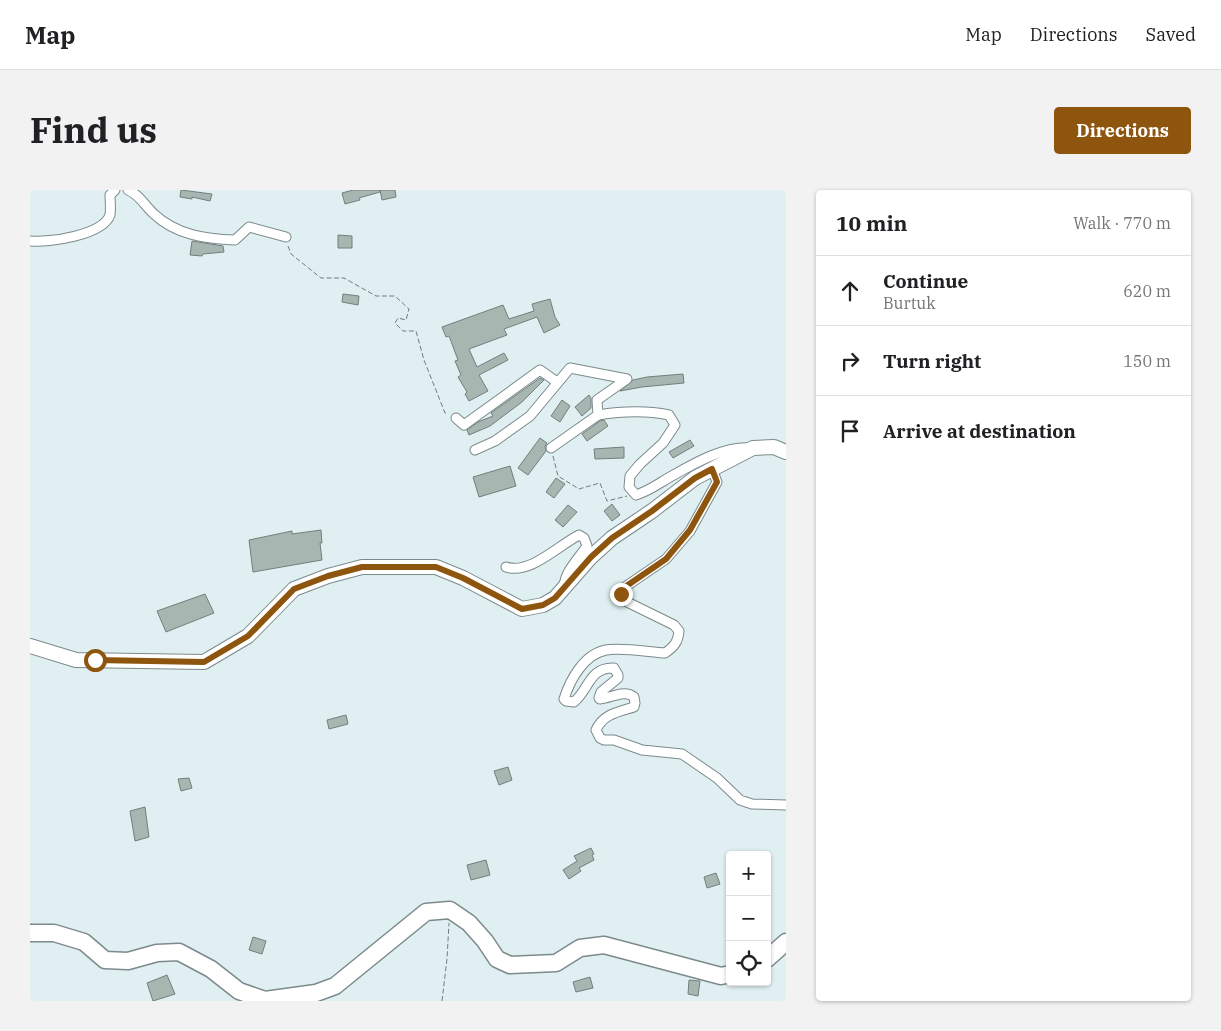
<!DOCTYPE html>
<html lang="en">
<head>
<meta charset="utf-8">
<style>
	body { margin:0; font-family:"IBM Plex Serif",serif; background:#f2f2f2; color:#202124 }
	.controls { position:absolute; right:15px; bottom:15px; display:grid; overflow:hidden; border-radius:5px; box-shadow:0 1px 4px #0004 }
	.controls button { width:45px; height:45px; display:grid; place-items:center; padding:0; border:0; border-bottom:1px solid #e0e0e0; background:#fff; color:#202124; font:25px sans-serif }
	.stop { position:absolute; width:15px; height:15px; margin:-11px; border:4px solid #8d550d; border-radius:50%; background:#fff }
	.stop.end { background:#8d550d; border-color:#fff; box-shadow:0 1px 5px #0008 }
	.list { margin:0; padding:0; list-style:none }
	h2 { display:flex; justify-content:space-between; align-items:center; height:65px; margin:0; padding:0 20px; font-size:21px }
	h2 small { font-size:16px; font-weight:400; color:#757577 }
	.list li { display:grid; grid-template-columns:32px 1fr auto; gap:15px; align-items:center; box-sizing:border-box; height:70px; padding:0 20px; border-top:1px solid #e0e0e0 }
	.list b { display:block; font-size:19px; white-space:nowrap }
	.list p { margin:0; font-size:16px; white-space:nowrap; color:#757577 }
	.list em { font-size:16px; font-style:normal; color:#757577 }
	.icon { flex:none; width:28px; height:28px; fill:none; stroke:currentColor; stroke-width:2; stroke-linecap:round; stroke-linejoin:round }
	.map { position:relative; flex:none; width:756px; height:811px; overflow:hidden; border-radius:5px }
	header { display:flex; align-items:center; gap:30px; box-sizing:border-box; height:70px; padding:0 25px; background:#fff; border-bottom:1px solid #e0e0e0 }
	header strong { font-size:24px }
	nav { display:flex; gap:28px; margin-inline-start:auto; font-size:18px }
	.intro { display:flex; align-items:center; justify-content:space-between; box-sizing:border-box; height:120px; padding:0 30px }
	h1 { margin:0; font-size:35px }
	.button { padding:12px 22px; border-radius:5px; background:#8d550d; color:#fff; font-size:18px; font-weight:700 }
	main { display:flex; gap:30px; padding:0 30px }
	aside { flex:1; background:#fff; border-radius:5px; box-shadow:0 1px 4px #0004 }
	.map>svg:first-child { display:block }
	.building { fill:#a8b6b2; stroke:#727f7c }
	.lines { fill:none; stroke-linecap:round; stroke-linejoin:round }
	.street-casing { stroke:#7c8a8c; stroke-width:11 }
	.primary-casing { stroke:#7c8a8c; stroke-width:16 }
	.highway-casing { stroke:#7c8a8c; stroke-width:19 }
	.path { stroke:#727c7d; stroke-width:1; stroke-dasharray:5 2.5; stroke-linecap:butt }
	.street { stroke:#fff; stroke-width:9 }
	.primary { stroke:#fff; stroke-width:14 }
	.highway { stroke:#fff; stroke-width:16 }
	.route { stroke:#8d550d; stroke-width:6 }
</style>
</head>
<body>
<header>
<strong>Map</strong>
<nav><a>Map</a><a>Directions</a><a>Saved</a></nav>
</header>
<div class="intro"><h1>Find us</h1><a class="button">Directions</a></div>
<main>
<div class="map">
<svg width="756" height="811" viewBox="0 0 756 811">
	<rect width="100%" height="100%" fill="#e0eff1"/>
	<g class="building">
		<path d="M151 0 182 4 180 11 162 7V9L150 7Z"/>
		<path d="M323 0H349L350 2 329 8 330 10 315 14 312 3Z"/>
		<path d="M350 0H365L366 7 352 10Z"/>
		<path d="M308 45 322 46V58H308Z"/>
		<path d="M162 51 193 56 194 62 173 64 172 66 160 65Z"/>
		<path d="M313 104 329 106 328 115 312 112Z"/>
		<path d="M520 109 525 127 530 135 514 143 507 127 474 139 477 145 439 159 447 177 474 163 478 170 449 185 458 201 439 211 435 204 437 202 428 187 431 185 425 171 428 170 419 146 416 147 412 137 473 115 479 129 504 121 502 114Z"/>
		<path d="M653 184 654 193 612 197 590 201 603 190 617 187Z"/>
		<path d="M510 188 514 190 492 212 460 236 439 245 437 240 448 232 463 226 461 223Z"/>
		<path d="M559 205 561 208V218L552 226 545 217Z"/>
		<path d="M532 210 540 216 530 232 521 226Z"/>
		<path d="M574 230 578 236 557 251 552 244 570 231Z"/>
		<path d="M510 248 517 253 515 256 516 261 498 285 488 278Z"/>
		<path d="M660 250 664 256 643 268 639 262Z"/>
		<path d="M594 257V268L565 269 564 259Z"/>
		<path d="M480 276 486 296 449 307 443 287Z"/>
		<path d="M526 288 535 294 524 308 516 302Z"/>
		<path d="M582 314 590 325 582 331 574 321Z"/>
		<path d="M538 315 547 322 533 337 525 330Z"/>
		<path d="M291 340 292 353H290L292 370 223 382 219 350 262 341V344Z"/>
		<path d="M175 404 184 423 136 442 127 421Z"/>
		<path d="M316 525 318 534 299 539 297 530Z"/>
		<path d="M478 577 482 590 469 595 464 581Z"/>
		<path d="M159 588 162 598 151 601 148 589Z"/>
		<path d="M115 617 119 647 105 651 100 621Z"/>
		<path d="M561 658 564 664 562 665 564 670 549 678 551 681 539 689 533 680 547 671 544 666Z"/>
		<path d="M456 670 460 685 441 690 437 675Z"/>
		<path d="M686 683 690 694 677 698 674 687Z"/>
		<path d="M223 747 236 751 232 764 219 760Z"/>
		<path d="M137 785 145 804 123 811 117 793Z"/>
		<path d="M560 787 563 798 546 802 543 792Z"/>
		<path d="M659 790 670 791 668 806 658 804Z"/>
	</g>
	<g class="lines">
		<defs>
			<g id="street">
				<path d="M98 0C110 5 115 16 124 24 146 45 176 49 205 50L219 37 256 47"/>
				<path d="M0 51C19 53 73 45 80 25 81 19 80 11 80 5L85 0"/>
				<path d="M426 228 434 235 510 180 527 192"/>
				<path d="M521 258 568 225"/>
				<path d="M445 260 465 251 500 226 540 178 597 189 567 210 568 225C593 221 615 220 639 225L645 235 633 253 610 274 600 286 599 297 606 305C619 301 628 294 640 287 663 274 695 255 722 258"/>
				<path d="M682 279 687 292 660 341 636 369 592 399 591 404 593 410 644 435 649 441C648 452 644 457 635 463 619 462 591 457 576 460 554 464 540 490 534 509L536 511 544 512C559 500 559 477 584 478L588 485V488L571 502 569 508 570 509C582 508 594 499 604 507L605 513 604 517C588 522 573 524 566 540L570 548 574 550H584L612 560 652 564 687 588 710 610 722 614 756 615"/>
				<path d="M476 377C500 385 529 355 549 345L554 348 557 356C549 368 532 385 535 397"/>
			</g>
			<path id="primary" d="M0 456 46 470 174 472 218 446 264 399 298 386 332 377H406L433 388 492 419 513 415 525 408 561 367 582 348 622 321 665 288 723 258 744 257 756 262"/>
			<g id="highway">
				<path d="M0 743H24L54 752 75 770 98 771 127 763 149 762 181 779 209 801 235 810 286 803 305 796 396 722 420 720 439 733 455 751 467 769 480 775 526 773 550 758 574 755 691 786 700 784"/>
				<path d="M737 769 756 752"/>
			</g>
		</defs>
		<use href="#street" class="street-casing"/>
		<use href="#primary" class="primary-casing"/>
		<use href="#highway" class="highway-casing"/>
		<g class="path">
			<path d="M258 56 261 64 291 88H314L346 106H365L379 119 376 130 368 128 365 133 373 141H386L394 170 415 223 418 224"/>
			<path d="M523 266 528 286 549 299 570 293 577 311 597 306"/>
			<path d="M412 811 417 769 419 733"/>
		</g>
		<use href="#street" class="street"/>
		<use href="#primary" class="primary"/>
		<use href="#highway" class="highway"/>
	</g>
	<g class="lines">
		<path class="route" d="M65 470 174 472 218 446 264 399 298 386 332 377H406L433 388 492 419 513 415 525 408 561 367 582 348 622 321 665 288 682 279 687 292 660 340 636 369 592 399 591 404"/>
	</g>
</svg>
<div class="controls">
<button>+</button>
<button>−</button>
<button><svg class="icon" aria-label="locate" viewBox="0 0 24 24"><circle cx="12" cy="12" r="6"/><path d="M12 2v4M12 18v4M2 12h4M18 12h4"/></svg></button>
</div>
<div class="stop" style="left:65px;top:470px"></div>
<div class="stop end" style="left:591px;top:404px"></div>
</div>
<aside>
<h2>10 min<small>Walk · 770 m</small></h2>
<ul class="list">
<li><svg class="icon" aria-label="ahead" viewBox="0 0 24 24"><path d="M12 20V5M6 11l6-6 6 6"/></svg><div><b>Continue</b><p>Burtuk</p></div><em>620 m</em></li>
<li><svg class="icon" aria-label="right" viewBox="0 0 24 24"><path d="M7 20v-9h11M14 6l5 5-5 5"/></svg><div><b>Turn right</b></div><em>150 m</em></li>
<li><svg class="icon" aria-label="arrive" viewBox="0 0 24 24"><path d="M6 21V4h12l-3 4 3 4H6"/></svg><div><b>Arrive at destination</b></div></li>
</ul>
</aside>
</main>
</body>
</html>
